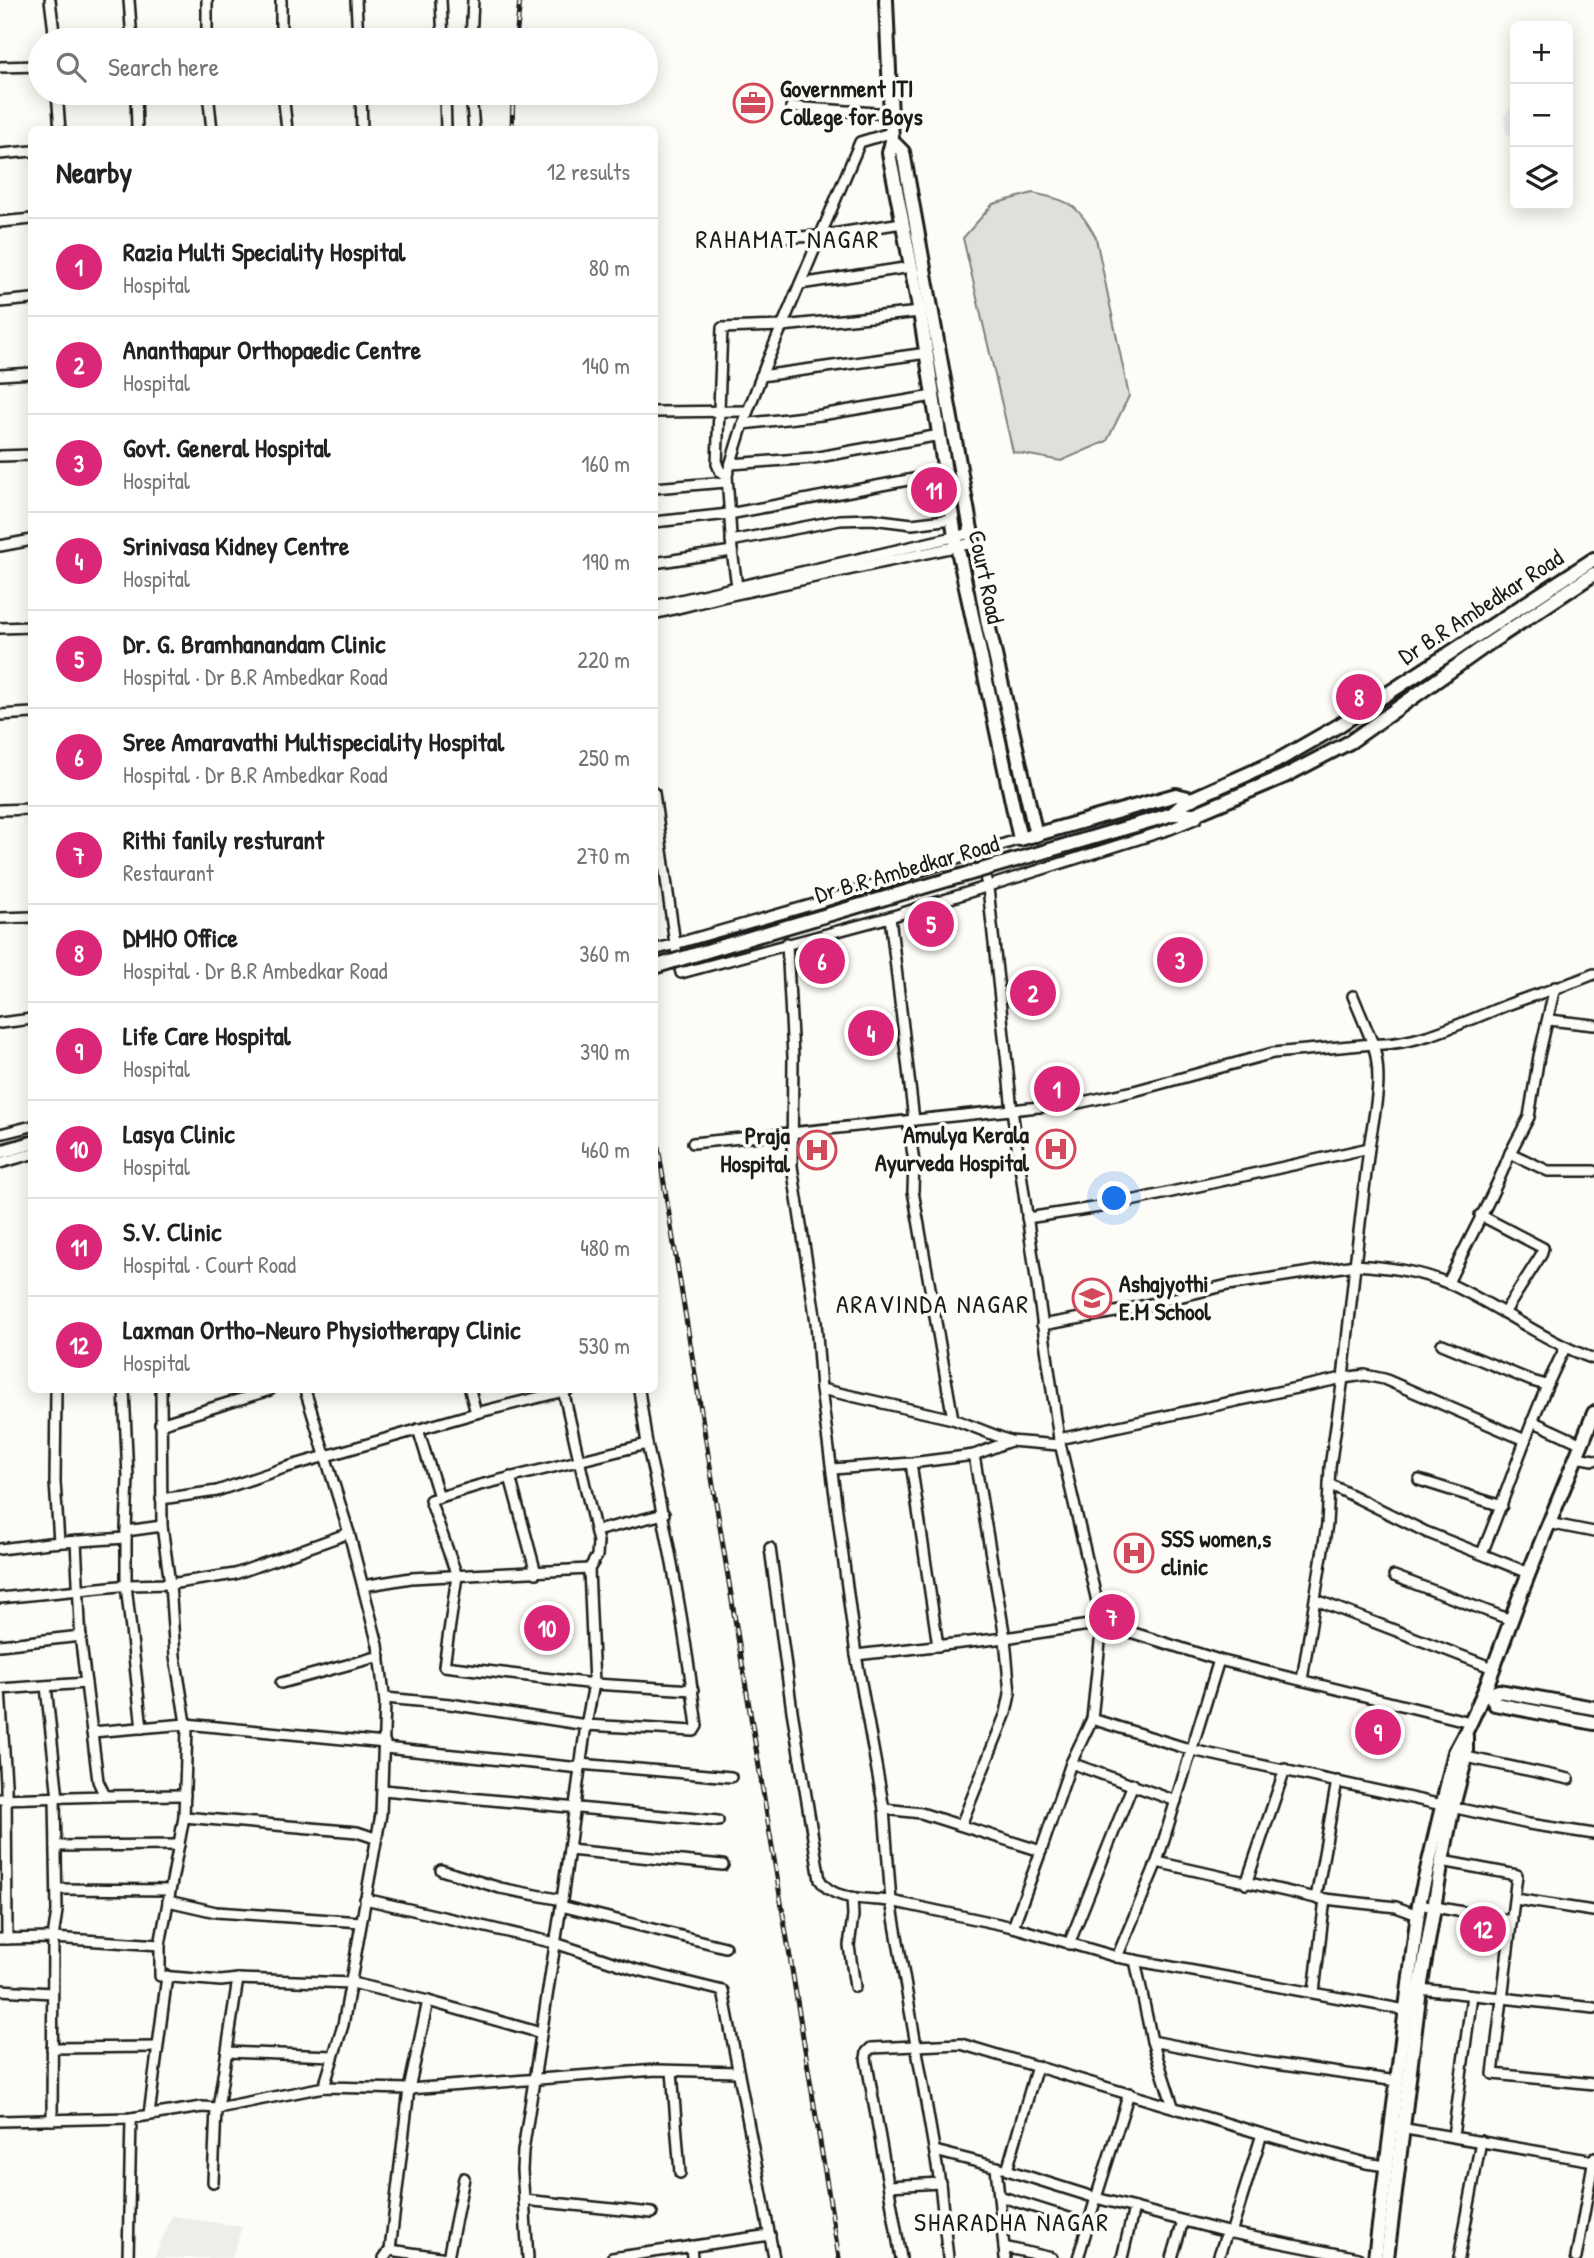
<!DOCTYPE html>
<html lang="en">
<head>
<meta charset="utf-8">
<style>
	body { margin:0; font-family:"Patrick Hand",sans-serif; background:#f6f6f6; color:#222 }
	.controls { position:absolute; right:21px; top:21px; display:grid; overflow:hidden; border-radius:10px; box-shadow:0 4px 18px #0003 }
	.controls button { width:63px; height:63px; display:grid; place-items:center; padding:0; border:0; border-bottom:2px solid #e0e0e0; background:#fff; color:#222; font:35px sans-serif }
	.you { position:absolute; left:1115px; top:1199px; width:24px; height:24px; margin:-18px; border:5px solid #fff; border-radius:50%; background:#1a73e8; box-shadow:0 0 0 10px #1a73e833 }
	.badge { display:grid; place-items:center; width:46px; height:46px; border-radius:50%; background:#db2777; color:#fff; font-size:23px; font-weight:700 }
	.pin { position:absolute; translate:-50% -50%; border:4px solid #fff; box-shadow:0 2px 7px #0006 }
	.list { margin:0; padding:0; list-style:none }
	h2 { display:flex; justify-content:space-between; align-items:center; height:91px; margin:0; padding:0 28px; font-size:30px }
	h2 small { font-size:23px; font-weight:400; color:#767676 }
	.list li { display:grid; grid-template-columns:46px 1fr auto; gap:21px; align-items:center; box-sizing:border-box; height:98px; padding:0 28px; border-top:2px solid #e0e0e0 }
	.list b { display:block; font-size:26px; white-space:nowrap }
	.list p { margin:0; font-size:23px; white-space:nowrap; color:#767676 }
	.list em { font-size:23px; font-style:normal; color:#767676 }
	.icon { flex:none; width:38px; height:38px; fill:none; stroke:currentColor; stroke-width:2; stroke-linecap:round; stroke-linejoin:round }
	.map { position:relative; flex:none; width:1594px; height:2258px; overflow:hidden }
	.search { position:absolute; background:#fff; box-shadow:0 4px 18px #0003; left:28px; top:28px; width:630px; height:77px; display:flex; align-items:center; gap:18px; box-sizing:border-box; padding:0 24px; border-radius:38px; color:#767676; font-size:26px }
	.panel { position:absolute; background:#fff; box-shadow:0 4px 18px #0003; left:28px; top:126px; width:630px; height:1267px; border-radius:10px }
	.map>svg:first-child { display:block }
	.built { fill:#eeede9 }
	.green { fill:#e0dfdb; stroke:#7e7e7c; stroke-width:2 }
	.lines { fill:none; stroke-linecap:round; stroke-linejoin:round }
	.street-casing { stroke:#1c1c1c; stroke-width:14 }
	.secondary-casing { stroke:#1c1c1c; stroke-width:18 }
	.street { stroke:#fdfcf7; stroke-width:9 }
	.secondary { stroke:#fdfcf7; stroke-width:12 }
	.rail-casing { stroke:#1c1c1c; stroke-width:5 }
	.rail { stroke:#fdfcf7; stroke-width:2.5; stroke-dasharray:8; stroke-linecap:butt }
	.secondary-bridge-casing { stroke:#1c1c1c; stroke-width:18; stroke-linecap:butt }
	.secondary-bridge { stroke:#fdfcf7; stroke-width:12 }
	.labels { text-anchor:middle; stroke-width:7; stroke-linejoin:round; paint-order:stroke }
	.poi-label { font-size:24px; font-weight:bold; fill:#1c1c1c; stroke:#fdfcf7; text-anchor:start }
	.street-label { font-size:24px; fill:#1c1c1c; stroke:#fdfcf7 }
	.neighbourhood-label { font-size:26px; letter-spacing:2px; fill:#1c1c1c; stroke:#fdfcf7 }
</style>
</head>
<body>
<div class="map">
<svg width="1594" height="2258" viewBox="0 0 1594 2258">
	<rect width="100%" height="100%" fill="#fdfcf7"/>
	<filter id="ink" filterUnits="userSpaceOnUse"><feTurbulence type="fractalNoise" baseFrequency=".0143" numOctaves="2"/><feDisplacementMap in="SourceGraphic" scale="14" xChannelSelector="R" yChannelSelector="G"/><feConvolveMatrix kernelMatrix="1 2 1 2 8 2 1 2 1" color-interpolation-filters="sRGB"/></filter>
	<g filter="url(#ink)">
		<g class="built">
			<path d="M1510 108 1515 109V143L1506 133 1504 116Z"/>
			<path d="M172 2216 242 2227 232 2258H154Z"/>
		</g>
		<path class="green" d="M1033 193C1070 201 1078 204 1096 238L1129 396 1107 441 1061 461 1013 452 963 238 993 204Z"/>
		<g class="lines">
			<defs>
				<g id="street">
					<path d="M50 0 55 40"/>
					<path d="M129 0 132 40"/>
					<path d="M207 0V40"/>
					<path d="M281 0V40"/>
					<path d="M356 0 358 40"/>
					<path d="M441 0 443 40"/>
					<path d="M471 40 473 0"/>
					<path d="M0 67 40 66"/>
					<path d="M57 93 60 130"/>
					<path d="M136 93 137 130"/>
					<path d="M208 93 212 130"/>
					<path d="M283 93 287 130"/>
					<path d="M361 93 362 130"/>
					<path d="M445 93 446 130"/>
					<path d="M471 93 474 130"/>
					<path d="M791 107 890 114"/>
					<path d="M0 154 32 151"/>
					<path d="M0 222 32 219"/>
					<path d="M773 238 820 236 902 223"/>
					<path d="M800 284 911 267"/>
					<path d="M0 302 32 299"/>
					<path d="M0 375 32 373"/>
					<path d="M761 376 927 353"/>
					<path d="M654 412 747 411"/>
					<path d="M743 424 821 415 933 396"/>
					<path d="M0 456 32 455"/>
					<path d="M731 464 813 458 940 435"/>
					<path d="M727 475 720 471 717 464 722 328 782 326 920 312"/>
					<path d="M654 488 726 482"/>
					<path d="M654 522 729 514 945 473"/>
					<path d="M731 541 840 520 872 519 912 524 952 519"/>
					<path d="M0 546 32 540"/>
					<path d="M654 563 732 551"/>
					<path d="M738 593 732 551 727 475 743 424 766 364 860 142 890 133"/>
					<path d="M654 606 971 533"/>
					<path d="M654 614 722 597 973 543"/>
					<path d="M0 628 32 627"/>
					<path d="M0 715 32 713"/>
					<path d="M654 793 675 944 681 973 890 917 1170 829 1197 818 1199 813"/>
					<path d="M0 810 32 809"/>
					<path d="M978 852 988 888 1012 1110 1059 1439 1102 1623 1219 1660 1470 1722"/>
					<path d="M890 917 914 1120"/>
					<path d="M0 918 32 917"/>
					<path d="M787 943 793 1057 792 1166 816 1322 821 1389"/>
					<path d="M654 950 825 901 1020 839"/>
					<path d="M1555 987 1539 1056 1529 1117 1510 1153 1548 1171H1594"/>
					<path d="M1353 996 1373 1044C1415 1047 1468 1020 1507 1005 1536 994 1566 986 1594 974"/>
					<path d="M1549 1020 1594 1025"/>
					<path d="M0 1023 32 1019"/>
					<path d="M908 1121 914 1162 913 1191 953 1419"/>
					<path d="M0 1134 32 1126"/>
					<path d="M693 1143 1078 1103 1134 1091 1273 1053 1373 1044C1384 1079 1374 1113 1369 1148"/>
					<path d="M0 1163 32 1154"/>
					<path d="M1480 1215 1543 1248 1541 1255 1504 1313"/>
					<path d="M1027 1218 1113 1205 1369 1148 1355 1265C1388 1267 1419 1271 1450 1284 1500 1307 1542 1340 1594 1359"/>
					<path d="M1448 1283C1468 1240 1493 1198 1510 1153"/>
					<path d="M1042 1325 1121 1311 1228 1285 1355 1265 1343 1378 1330 1467 1327 1524 1302 1680"/>
					<path d="M1442 1344 1532 1381 1546 1385"/>
					<path d="M56 1390 55 1482 59 1542"/>
					<path d="M124 1390 128 1477 126 1531 162 1526 170 1584 175 1656 187 1729 184 1817"/>
					<path d="M161 1390 162 1526"/>
					<path d="M305 1390 349 1533 378 1645 385 1703 381 1814 343 2025 324 2087"/>
					<path d="M563 1390 598 1542 597 1556 589 1569"/>
					<path d="M639 1390 647 1444"/>
					<path d="M476 1413 568 1390"/>
					<path d="M1532 1421 1582 1444"/>
					<path d="M160 1424 270 1390"/>
					<path d="M418 1429 439 1497"/>
					<path d="M1059 1439 1343 1378 1365 1375 1384 1379 1525 1440"/>
					<path d="M647 1444C669 1537 685 1631 697 1726L694 1731 586 1725 594 1684 444 1666 457 1576 430 1500 480 1485Z"/>
					<path d="M1576 1457 1594 1460"/>
					<path d="M911 1463 938 1646"/>
					<path d="M833 1469 911 1463 974 1455 1010 1441"/>
					<path d="M510 1477 536 1573"/>
					<path d="M1419 1480 1502 1506"/>
					<path d="M1329 1484 1426 1532 1529 1573"/>
					<path d="M161 1499 217 1491 284 1468 476 1413 470 1390"/>
					<path d="M1548 1523 1594 1532"/>
					<path d="M126 1531V1585L142 1728"/>
					<path d="M596 1531 664 1514"/>
					<path d="M770 1548 792 1711 820 1880C833 1902 868 1898 891 1901L884 1809 856 1655 821 1389 953 1419 1010 1441 1059 1445"/>
					<path d="M0 1549 49 1543 126 1538"/>
					<path d="M1482 1553C1511 1485 1531 1414 1565 1348"/>
					<path d="M1394 1576 1511 1620"/>
					<path d="M363 1586 411 1578 589 1569 594 1684 693 1690"/>
					<path d="M0 1598 129 1585 170 1584 235 1574 349 1533"/>
					<path d="M1316 1600 1493 1668"/>
					<path d="M0 1645 81 1636"/>
					<path d="M856 1655 1005 1638 1102 1623 1092 1719 1071 1763"/>
					<path d="M281 1683 380 1656"/>
					<path d="M46 1686 58 1798"/>
					<path d="M0 1689 6 1783 7 1939"/>
					<path d="M0 1689 86 1683"/>
					<path d="M385 1698 450 1704 586 1725 562 1900 523 2151 522 2170 528 2258"/>
					<path d="M1092 1719 1192 1750 1529 1824 1594 1834"/>
					<path d="M92 1732 186 1724 385 1743"/>
					<path d="M385 1748 580 1768"/>
					<path d="M1466 1757 1569 1779"/>
					<path d="M580 1764 731 1777"/>
					<path d="M383 1790 718 1821"/>
					<path d="M105 1796 185 1795"/>
					<path d="M0 1799 105 1796 98 1781 81 1643 76 1541"/>
					<path d="M884 1809 921 1813 1041 1851 1071 1763 1176 1801"/>
					<path d="M961 1825 1006 1713 1010 1694 1005 1638 974 1455"/>
					<path d="M56 1846 179 1845"/>
					<path d="M569 1850 723 1865"/>
					<path d="M1442 1861 1517 1875 1493 2074 1594 2084"/>
					<path d="M1157 1862 1316 1898 1396 1907 1418 1915"/>
					<path d="M441 1870 500 1888 562 1900"/>
					<path d="M1246 1884 1285 1769"/>
					<path d="M57 1889 170 1890"/>
					<path d="M852 1897 853 1916 849 1946 855 1987"/>
					<path d="M1316 1898 1337 1781"/>
					<path d="M365 1899 555 1943 634 1969 723 1991 774 2258"/>
					<path d="M1515 1899 1593 1911"/>
					<path d="M168 1901 216 1912 361 1922"/>
					<path d="M1419 1904 1512 1921"/>
					<path d="M561 1906 725 1947"/>
					<path d="M1013 1927 1041 1851"/>
					<path d="M0 1939 53 1938 160 1945 184 1817 357 1832 375 1838"/>
					<path d="M1069 1944 1133 1784"/>
					<path d="M160 1945V1976L221 1981 238 1979 352 1983 428 2001 409 2089 390 2250 384 2258"/>
					<path d="M1117 1957 1157 1862 1219 1660"/>
					<path d="M1135 1960 1152 2041 1254 2061 1397 2081"/>
					<path d="M1420 1989 1594 2008"/>
					<path d="M0 1990 52 1993"/>
					<path d="M1314 1992 1325 1899"/>
					<path d="M428 2001 541 2033"/>
					<path d="M1152 2041 1173 2106"/>
					<path d="M52 2048 157 2047"/>
					<path d="M227 2052 333 2056"/>
					<path d="M1037 2066 1007 2170 1096 2198 1078 2258"/>
					<path d="M672 2071 680 2173"/>
					<path d="M1129 2093 1096 2198 1227 2232"/>
					<path d="M218 2108 238 1979"/>
					<path d="M149 2115 167 1976"/>
					<path d="M52 2120 53 1938 57 1911 55 1798"/>
					<path d="M0 2121 131 2118 202 2107 218 2108 324 2087 409 2089 656 2070 738 2072"/>
					<path d="M1400 2128 1594 2161"/>
					<path d="M1453 2136 1472 1995"/>
					<path d="M935 2151 1001 2168"/>
					<path d="M996 2167 1005 2258"/>
					<path d="M213 2182 216 2108"/>
					<path d="M889 2186 940 2183"/>
					<path d="M999 2196 1088 2224"/>
					<path d="M524 2200 652 2213"/>
					<path d="M1231 2233 1262 2134 1366 2163 1386 2166"/>
					<path d="M691 2246 692 2258"/>
					<path d="M1004 2247 1052 2258"/>
					<path d="M390 2250 447 2258"/>
					<path d="M128 2258 131 2118"/>
					<path d="M448 2258 464 2178"/>
					<path d="M612 2258 770 2235"/>
					<path d="M901 2258 866 2058 867 2052 871 2048 961 2044 1262 2134"/>
					<path d="M948 2258 940 2183 891 1901 1013 1927 1117 1957 1411 2011"/>
					<path d="M1122 2258 1134 2208"/>
					<path d="M1172 2258 1183 2221"/>
					<path d="M1218 2258 1227 2232 1358 2258"/>
					<path d="M1459 2258 1481 2141"/>
					<path d="M1576 2258 1594 2158"/>
				</g>
				<g id="secondary">
					<path d="M886 0 892 141 889 153 920 312 955 536 1020 839 1176 795 1192 799"/>
					<path d="M892 141 903 152 988 624 1036 835"/>
					<path d="M1172 814H1195L1285 776 1350 742 1488 644 1594 574"/>
					<path d="M1163 817 1172 814 1187 801 1275 762 1338 726 1594 559"/>
					<path d="M0 1152 32 1143"/>
					<path d="M1594 1708 1499 1691 1490 1694 1495 1704 1594 1723"/>
					<path d="M1375 2258 1419 1904 1455 1752C1484 1701 1502 1643 1523 1588 1546 1529 1571 1471 1594 1413"/>
					<path d="M1387 2258 1420 1989 1442 1861 1453 1806 1466 1757V1736"/>
				</g>
			</defs>
			<use href="#street" class="street-casing"/>
			<use href="#secondary" class="secondary-casing"/>
			<use href="#street" class="street"/>
			<use href="#secondary" class="secondary"/>
			<defs>
				<g id="rail">
					<path d="M516 40 520 0"/>
					<path d="M512 130 513 93"/>
					<path d="M654 1122 839 2258"/>
				</g>
			</defs>
			<use href="#rail" class="rail-casing"/>
			<use href="#rail" class="rail"/>
			<defs>
				<path id="secondary-bridge" d="M654 967 786 927 1163 817"/>
			</defs>
			<use href="#secondary-bridge" class="secondary-bridge-casing"/>
			<use href="#secondary-bridge" class="secondary-bridge"/>
		</g>
	</g>
	<defs>
		<symbol id="office-ring" viewBox="-11 -11 22 22"><circle r="9.5" fill="#fdfcf7" stroke="#d1495b" stroke-width="1.5"/><path d="M-6-3h4V-5.5h4V-3h4V5H-6ZM-1-4.5V-3h2v-1.5ZM-6 0V1H6V0Z" fill="#d1495b"/></symbol>
		<symbol id="hospital-ring" viewBox="-11 -11 22 22"><circle r="9.5" fill="#fdfcf7" stroke="#d1495b" stroke-width="1.5"/><path d="M-5-5h3v3.5h4V-5h3V5h-3V1.5h-4V5h-3Z" fill="#d1495b"/></symbol>
		<symbol id="school-ring" viewBox="-11 -11 22 22"><circle r="9.5" fill="#fdfcf7" stroke="#d1495b" stroke-width="1.5"/><path d="M0-5L7-2L0 1L-7-2ZM-4 1L0 2.5L4 1V4Q0 6-4 4Z" fill="#d1495b"/></symbol>
	</defs>
	<g fill-rule="evenodd">
		<use href="#office-ring" x="731" y="81" width="44" height="44"/>
		<use href="#hospital-ring" x="1034" y="1127" width="44" height="44"/>
		<use href="#hospital-ring" x="795" y="1128" width="44" height="44"/>
		<use href="#school-ring" x="1070" y="1276" width="44" height="44"/>
		<use href="#hospital-ring" x="1112" y="1531" width="44" height="44"/>
	</g>
	<g class="labels">
		<g class="poi-label">
			<text x="780" y="97">Government ITI<tspan x="780" dy="28">College for Boys</tspan></text>
			<text x="1029" y="1143" text-anchor="end">Amulya Kerala<tspan x="1029" dy="28">Ayurveda Hospital</tspan></text>
			<text x="790" y="1144" text-anchor="end">Praja<tspan x="790" dy="28">Hospital</tspan></text>
			<text x="1119" y="1292">Ashajyothi<tspan x="1119" dy="28">E.M School</tspan></text>
			<text x="1161" y="1547">SSS women,s<tspan x="1161" dy="28">clinic</tspan></text>
		</g>
		<g class="street-label">
			<text transform="translate(986 577) rotate(78)" y="8">Court Road</text>
			<text transform="translate(1481 607) rotate(-33)" y="8">Dr B.R Ambedkar Road</text>
			<text transform="translate(907 869) rotate(-16)" y="8">Dr B.R Ambedkar Road</text>
		</g>
		<g class="neighbourhood-label">
			<text x="788" y="248">RAHAMAT NAGAR</text>
			<text x="933" y="1313">ARAVINDA NAGAR</text>
			<text x="1012" y="2231">SHARADHA NAGAR</text>
		</g>
	</g>
</svg>
<div class="controls">
<button>+</button>
<button>−</button>
<button><svg class="icon" aria-label="layers" viewBox="0 0 24 24"><path d="M12 4l9 5-9 5-9-5zM3 14l9 5 9-5"/></svg></button>
</div>
<div class="you"></div>
<div class="pin badge" style="left:1057px;top:1089px">1</div>
<div class="pin badge" style="left:1033px;top:993px">2</div>
<div class="pin badge" style="left:1180px;top:960px">3</div>
<div class="pin badge" style="left:871px;top:1033px">4</div>
<div class="pin badge" style="left:931px;top:924px">5</div>
<div class="pin badge" style="left:822px;top:961px">6</div>
<div class="pin badge" style="left:1112px;top:1617px">7</div>
<div class="pin badge" style="left:1359px;top:697px">8</div>
<div class="pin badge" style="left:1378px;top:1732px">9</div>
<div class="pin badge" style="left:547px;top:1628px">10</div>
<div class="pin badge" style="left:934px;top:490px">11</div>
<div class="pin badge" style="left:1483px;top:1929px">12</div>
<div class="search"><svg class="icon" aria-label="search" viewBox="0 0 24 24"><circle cx="10" cy="10" r="6"/><path d="M15 15l6 6"/></svg>Search here</div>
<section class="panel">
<h2>Nearby<small>12 results</small></h2>
<ul class="list">
<li><span class="badge">1</span><div><b>Razia Multi Speciality Hospital</b><p>Hospital</p></div><em>80 m</em></li>
<li><span class="badge">2</span><div><b>Ananthapur Orthopaedic Centre</b><p>Hospital</p></div><em>140 m</em></li>
<li><span class="badge">3</span><div><b>Govt. General Hospital</b><p>Hospital</p></div><em>160 m</em></li>
<li><span class="badge">4</span><div><b>Srinivasa Kidney Centre</b><p>Hospital</p></div><em>190 m</em></li>
<li><span class="badge">5</span><div><b>Dr. G. Bramhanandam Clinic</b><p>Hospital · Dr B.R Ambedkar Road</p></div><em>220 m</em></li>
<li><span class="badge">6</span><div><b>Sree Amaravathi Multispeciality Hospital</b><p>Hospital · Dr B.R Ambedkar Road</p></div><em>250 m</em></li>
<li><span class="badge">7</span><div><b>Rithi fanily resturant</b><p>Restaurant</p></div><em>270 m</em></li>
<li><span class="badge">8</span><div><b>DMHO Office</b><p>Hospital · Dr B.R Ambedkar Road</p></div><em>360 m</em></li>
<li><span class="badge">9</span><div><b>Life Care Hospital</b><p>Hospital</p></div><em>390 m</em></li>
<li><span class="badge">10</span><div><b>Lasya Clinic</b><p>Hospital</p></div><em>460 m</em></li>
<li><span class="badge">11</span><div><b>S.V. Clinic</b><p>Hospital · Court Road</p></div><em>480 m</em></li>
<li><span class="badge">12</span><div><b>Laxman Ortho-Neuro Physiotherapy Clinic</b><p>Hospital</p></div><em>530 m</em></li>
</ul>
</section>
</div>
</body>
</html>
